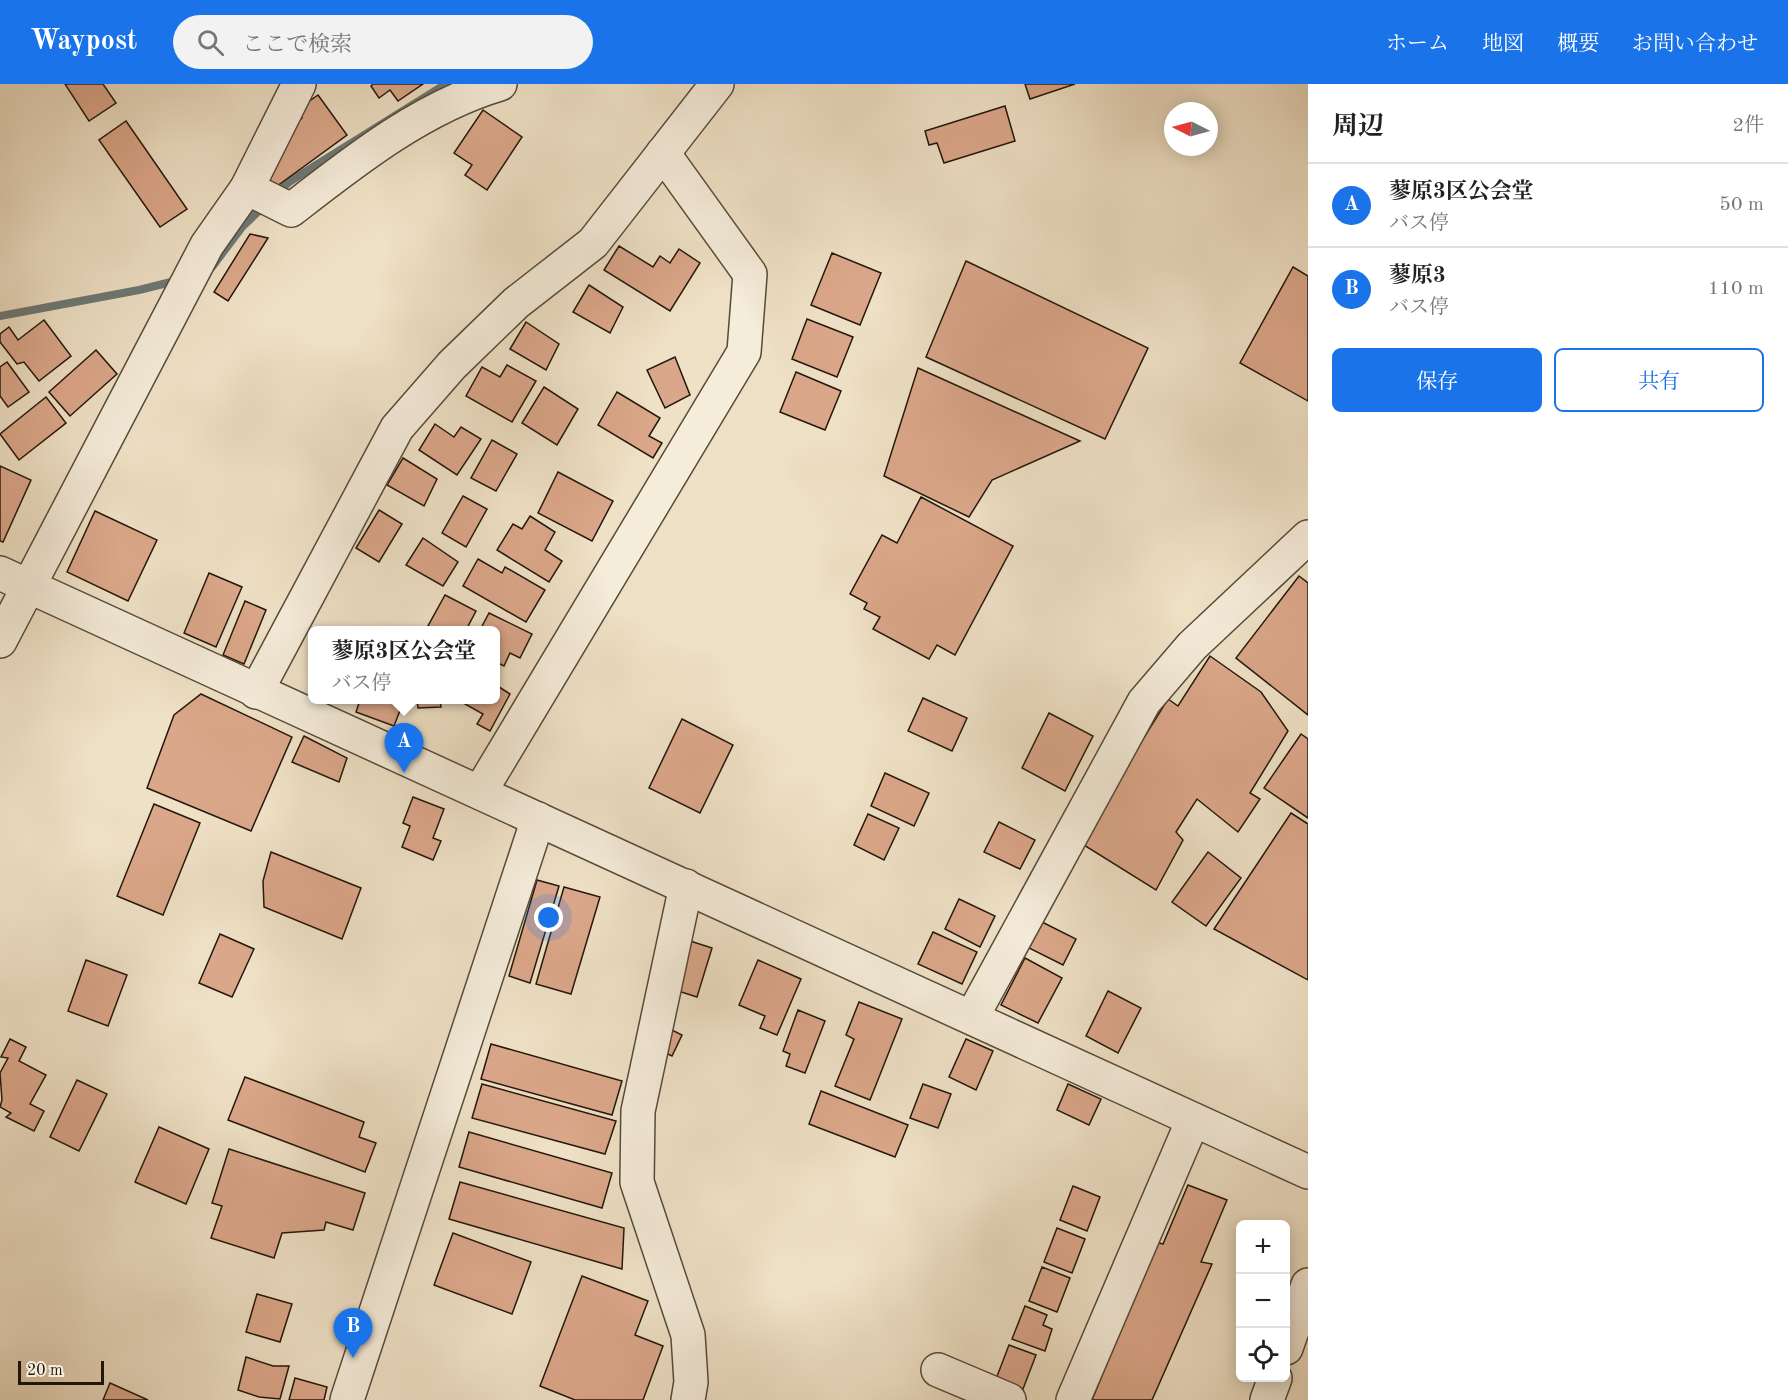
<!DOCTYPE html>
<html lang="ja">
<head>
<meta charset="utf-8">
<style>
	body { margin:0; font-family:"Old Standard TT","Noto Serif JP",serif; background:#f2f2f2; color:#222 }
	.controls { position:absolute; right:18px; bottom:18px; display:grid; overflow:hidden; border-radius:9px; box-shadow:0 3px 15px #0003 }
	.controls button { width:54px; height:54px; display:grid; place-items:center; padding:0; border:0; border-bottom:2px solid #e0e0e0; background:#fff; color:#222; font:30px sans-serif }
	.compass { position:absolute; left:1164px; top:18px; width:54px; height:54px; border-radius:50%; background:#fff; box-shadow:0 3px 15px #0003; rotate:276deg }
	.scale { position:absolute; left:18px; bottom:15px; width:86px; box-sizing:border-box; padding-left:6px; border:3px solid #23170b; border-top:0; font-size:16px; line-height:21px; white-space:nowrap; color:#23170b; -webkit-text-stroke:4px #f5ecda; paint-order:stroke }
	.you { position:absolute; left:549px; top:834px; width:21px; height:21px; margin:-15px; border:4px solid #fff; border-radius:50%; background:#1a73e8; box-shadow:0 0 0 9px #1a73e833 }
	.badge { display:grid; place-items:center; width:39px; height:39px; border-radius:50%; background:#1a73e8; color:#fff; font-size:20px; font-weight:700 }
	.pin { position:absolute; translate:-50% -50px; filter:drop-shadow(0 2px 3px #0008) }
	.pin::after { content:''; position:absolute; top:32px; width:21px; height:18px; background:inherit; clip-path:polygon(0 0,100% 0,50% 100%) }
	.popup { position:absolute; left:308px; top:542px; width:192px; height:78px; box-sizing:border-box; display:grid; place-content:center; border-radius:9px; background:#fff; filter:drop-shadow(0 2px 4px #0005); font-size:20px; white-space:nowrap; color:#767676 }
	.popup b { font-size:22px; color:#222 }
	.popup::after { content:''; position:absolute; left:50%; top:100%; margin-left:-12px; border:12px solid transparent; border-top-color:#fff }
	.list { margin:0; padding:0; list-style:none }
	h2 { display:flex; justify-content:space-between; align-items:center; height:78px; margin:0; padding:0 24px; font-size:26px }
	h2 small { font-size:20px; font-weight:400; color:#767676 }
	.list li { display:grid; grid-template-columns:39px 1fr auto; gap:18px; align-items:center; box-sizing:border-box; height:84px; padding:0 24px; border-top:2px solid #e0e0e0 }
	.list b { display:block; font-size:22px; white-space:nowrap }
	.list p { margin:0; font-size:20px; white-space:nowrap; color:#767676 }
	.list em { font-size:20px; font-style:normal; color:#767676 }
	.actions { display:flex; gap:12px; padding:18px 24px }
	.actions a { flex:1; padding:14px 0; border:2px solid #1a73e8; border-radius:9px; text-align:center; font-size:21px; color:#1a73e8 }
	.actions .main { background:#1a73e8; color:#fff }
	.icon { flex:none; width:33px; height:33px; fill:none; stroke:currentColor; stroke-width:2; stroke-linecap:round; stroke-linejoin:round }
	.map { position:relative; flex:none; width:1308px; height:1316px; overflow:hidden }
	header { display:flex; align-items:center; gap:36px; box-sizing:border-box; height:84px; padding:0 30px; background:#1a73e8; color:#fff }
	header strong { font-size:28px }
	nav { display:flex; gap:33px; margin-inline-start:auto; font-size:21px }
	.search { width:420px; height:54px; background:#f2f2f2; display:flex; align-items:center; gap:15px; box-sizing:border-box; padding:0 21px; border-radius:33px; color:#767676; font-size:22px }
	main { display:flex }
	aside { flex:1; background:#fff }
	.map>svg:first-child { display:block }
	.lines { fill:none; stroke-linecap:round; stroke-linejoin:round }
	.stream { stroke:#6d7977; stroke-width:8 }
	.building { fill:#dba78a; stroke:#23170b; stroke-width:1.5 }
	.minor-casing { stroke:#564a3a; stroke-width:36 }
	.minor { stroke:#f5ecda; stroke-width:33 }
</style>
</head>
<body>
<header>
<strong>Waypost</strong>
<div class="search"><svg class="icon" aria-label="search" viewBox="0 0 24 24"><circle cx="10" cy="10" r="6"/><path d="M15 15l6 6"/></svg>ここで検索</div>
<nav><a>ホーム</a><a>地図</a><a>概要</a><a>お問い合わせ</a></nav>
</header>
<main>
<div class="map">
<svg width="1308" height="1316" viewBox="0 0 1308 1316">
	<rect width="100%" height="100%" fill="#efe1c6"/>
	<filter id="stains"><feTurbulence type="fractalNoise" baseFrequency=".00333" numOctaves="4"/><feColorMatrix values="0 0 0 0 .2 0 0 0 0 .09 0 0 0 0 .02 0 0 0 .5 -.17"/></filter>
	<radialGradient id="worn" r=".72"><stop offset=".6" stop-color="#630" stop-opacity="0"/><stop offset="1" stop-color="#630" stop-opacity=".3"/></radialGradient>
	<g class="lines">
		<g class="stream">
			<path d="M275 111 289 98 446 0"/>
			<path d="M212 183 242 143 264 122"/>
			<path d="M0 232 139 206 179 196"/>
		</g>
	</g>
	<g class="building">
		<path d="M65 0H103L116 19 89 37Z"/>
		<path d="M373 0H423L398 17 390 6 379 14 371 2Z"/>
		<path d="M1025 0H1075L1030 15Z"/>
		<path d="M318 11 347 51 273 105 257 84 284 47 302 34 297 26Z"/>
		<path d="M1005 22 1015 57 944 79 937 59 929 61 925 47Z"/>
		<path d="M483 26 522 53 487 106 465 91 472 81 454 69Z"/>
		<path d="M126 37 187 125 160 143 99 56Z"/>
		<path d="M250 150 268 154 228 217 214 208Z"/>
		<path d="M619 162 653 183 660 172 670 179 679 165 700 179 670 227 604 186Z"/>
		<path d="M832 169 881 189 860 241 811 221Z"/>
		<path d="M966 177 1148 264 1105 355 926 273Z"/>
		<path d="M1293 183 1308 192V317L1240 279Z"/>
		<path d="M589 201 623 223 610 249 573 228Z"/>
		<path d="M807 235 853 253 837 293 792 275Z"/>
		<path d="M44 236 71 272 39 297 24 278 17 280 0 258V250L9 243 18 256Z"/>
		<path d="M526 238 559 260 546 286 510 265Z"/>
		<path d="M96 266 117 290 70 332 49 308Z"/>
		<path d="M675 273 690 311 665 324 647 286Z"/>
		<path d="M7 278 29 308 8 323 0 312V283Z"/>
		<path d="M507 281 536 297 512 338 466 312 482 283 500 293Z"/>
		<path d="M918 284 1080 357 992 396 969 433 884 392Z"/>
		<path d="M796 288 841 307 825 346 780 328Z"/>
		<path d="M544 303 578 325 557 361 522 339Z"/>
		<path d="M617 308 660 334 649 352 662 359 653 374 598 341Z"/>
		<path d="M46 313 66 339 19 376 0 350Z"/>
		<path d="M435 340 454 353 461 343 481 355 457 391 419 366Z"/>
		<path d="M492 356 517 370 496 407 471 394Z"/>
		<path d="M403 374 437 395 424 422 387 401Z"/>
		<path d="M0 382 31 396 3 458 0 457Z"/>
		<path d="M558 388 613 417 592 457 538 429Z"/>
		<path d="M463 412 487 425 466 463 442 449Z"/>
		<path d="M921 413 1013 462 955 571 937 561 929 575 873 545 880 533 864 525 867 519 850 510 882 451 897 459Z"/>
		<path d="M379 426 402 440 379 478 356 464Z"/>
		<path d="M95 427 157 456 128 517 67 488Z"/>
		<path d="M530 432 555 448 545 466 562 477 549 498 497 466 513 440 522 445Z"/>
		<path d="M423 454 458 478 443 502 406 481Z"/>
		<path d="M478 475 502 489 505 483 545 506 526 538 463 502Z"/>
		<path d="M209 489 242 503 216 563 184 549Z"/>
		<path d="M1299 492 1308 499V631L1236 574Z"/>
		<path d="M445 511 476 527 466 546H437L428 542Z"/>
		<path d="M245 517 266 526 244 580 223 571Z"/>
		<path d="M489 529 532 550 520 574 510 569 504 582 496 578V546H480Z"/>
		<path d="M1210 572 1261 608 1288 647 1250 709 1260 715 1238 748 1197 715 1176 748 1183 756 1156 806 1079 758 1168 615 1178 622Z"/>
		<path d="M496 601 510 610 490 647 477 640 483 630 458 616H496Z"/>
		<path d="M201 610 292 653 251 747 147 704 174 631Z"/>
		<path d="M923 614 967 634 952 667 908 647Z"/>
		<path d="M360 616H404L394 642 356 628Z"/>
		<path d="M417 616H440L441 623 418 624Z"/>
		<path d="M1049 629 1093 652 1065 707 1022 684Z"/>
		<path d="M682 635 733 661 700 729 649 704Z"/>
		<path d="M1301 650 1308 655V734L1264 704Z"/>
		<path d="M304 652 347 674 339 698 292 678Z"/>
		<path d="M885 689 929 709 914 742 871 722Z"/>
		<path d="M413 713 444 725 433 754 441 757 433 776 402 763 410 742 403 739Z"/>
		<path d="M154 720 200 739 163 831 117 812Z"/>
		<path d="M1291 729 1308 740V896L1214 845Z"/>
		<path d="M868 730 899 744 884 776 854 761Z"/>
		<path d="M999 738 1035 756 1020 785 984 768Z"/>
		<path d="M271 768 361 804 342 855 264 823 263 797Z"/>
		<path d="M1208 768 1241 794 1206 842 1172 818Z"/>
		<path d="M537 796 559 802 530 899 509 892Z"/>
		<path d="M564 803 600 813 571 910 536 900Z"/>
		<path d="M959 815 995 832 980 863 945 845Z"/>
		<path d="M1042 838 1076 855 1063 881 1029 864Z"/>
		<path d="M933 848 977 868 962 900 918 880Z"/>
		<path d="M220 850 254 865 232 913 199 899Z"/>
		<path d="M684 855 712 864 697 913 669 904Z"/>
		<path d="M1025 874 1062 894 1038 939 1001 921Z"/>
		<path d="M86 876 127 891 108 942 68 927Z"/>
		<path d="M758 876 801 895 777 951 760 944 765 932 739 921Z"/>
		<path d="M1108 907 1141 924 1118 969 1086 952Z"/>
		<path d="M859 918 902 935 870 1016 835 1002 854 955 846 951Z"/>
		<path d="M798 926 825 937 805 989 786 982 790 970 783 967Z"/>
		<path d="M664 942 682 951 672 972 653 963Z"/>
		<path d="M10 955 26 963 19 977 46 991 30 1020 44 1027 34 1047 6 1033 11 1029 0 1023 2 1016 0 989 8 974 1 973Z"/>
		<path d="M966 955 993 967 976 1006 949 993Z"/>
		<path d="M491 960 622 997 612 1031 481 995Z"/>
		<path d="M245 993 364 1038 359 1053 376 1059 365 1088 228 1036Z"/>
		<path d="M77 996 107 1010 79 1067 50 1053Z"/>
		<path d="M482 1000 616 1037 605 1070 472 1034Z"/>
		<path d="M923 1000 951 1010 938 1044 910 1034Z"/>
		<path d="M1068 1000 1101 1015 1089 1041 1057 1026Z"/>
		<path d="M821 1007 908 1041 895 1073 809 1040Z"/>
		<path d="M159 1043 209 1065 186 1120 135 1098Z"/>
		<path d="M469 1048 612 1089 602 1124 459 1083Z"/>
		<path d="M229 1065 365 1109 353 1146 326 1138 324 1146 282 1149 274 1174 211 1154 222 1122 212 1119Z"/>
		<path d="M460 1098 624 1144 622 1185 449 1135Z"/>
		<path d="M1188 1101 1227 1116 1201 1178 1212 1180 1152 1316H1092L1156 1158 1163 1160Z"/>
		<path d="M1073 1102 1100 1113 1087 1147 1060 1136Z"/>
		<path d="M1057 1144 1085 1155 1072 1189 1044 1178Z"/>
		<path d="M453 1149 531 1178 512 1230 434 1201Z"/>
		<path d="M1042 1183 1070 1194 1057 1228 1029 1217Z"/>
		<path d="M582 1192 648 1217 635 1251 663 1262 643 1316H575L540 1302Z"/>
		<path d="M257 1210 292 1220 280 1258 246 1248Z"/>
		<path d="M1025 1222 1047 1231 1043 1241 1052 1245 1045 1267 1012 1255Z"/>
		<path d="M1009 1261 1036 1271 1023 1305 996 1295Z"/>
		<path d="M246 1273 273 1282H289L280 1315 259 1313 238 1306Z"/>
		<path d="M295 1294 327 1303 324 1316H289Z"/>
		<path d="M110 1299 148 1316H103Z"/>
	</g>
	<g class="lines">
		<defs>
			<g id="minor">
				<path d="M247 104 291 126C354 77 422 23 500 0"/>
				<path d="M0 489 1308 1088"/>
				<path d="M0 557 207 161 247 104 299 0"/>
				<path d="M256 608 397 344 452 281 516 219 593 159 717 0"/>
				<path d="M480 708 744 268 750 190 663 69"/>
				<path d="M686 802 638 1027 637 1098 688 1251 691 1298 688 1316"/>
				<path d="M972 933 1144 618 1192 562 1308 453"/>
				<path d="M1286 1264 1308 1201"/>
				<path d="M938 1286 1009 1316"/>
				<path d="M347 1316 538 735"/>
				<path d="M1073 1316 1193 1036"/>
				<path d="M1267 1316 1275 1294"/>
			</g>
		</defs>
		<use href="#minor" class="minor-casing"/>
		<use href="#minor" class="minor"/>
	</g>
	<rect width="100%" height="100%" filter="url(#stains)"/>
	<rect width="100%" height="100%" fill="url(#worn)"/>
</svg>
<div class="controls">
<button>+</button>
<button>−</button>
<button><svg class="icon" aria-label="locate" viewBox="0 0 24 24"><circle cx="12" cy="12" r="6"/><path d="M12 2v4M12 18v4M2 12h4M18 12h4"/></svg></button>
</div>
<svg class="compass" viewBox="-18 -18 36 36"><path d="M0-13l5 13h-10z" fill="#e53935"/><path d="M0 13l5-13h-10z" fill="#767676"/></svg>
<div class="scale">20 m</div>
<div class="you"></div>
<div class="pin badge" style="left:404px;top:689px">A</div>
<div class="popup"><b>蓼原3区公会堂</b>バス停</div>
<div class="pin badge" style="left:353px;top:1274px">B</div>
</div>
<aside>
<h2>周辺<small>2件</small></h2>
<ul class="list">
<li><span class="badge">A</span><div><b>蓼原3区公会堂</b><p>バス停</p></div><em>50 m</em></li>
<li><span class="badge">B</span><div><b>蓼原3</b><p>バス停</p></div><em>110 m</em></li>
</ul>
<div class="actions"><a class="main">保存</a><a>共有</a></div>
</aside>
</main>
</body>
</html>
